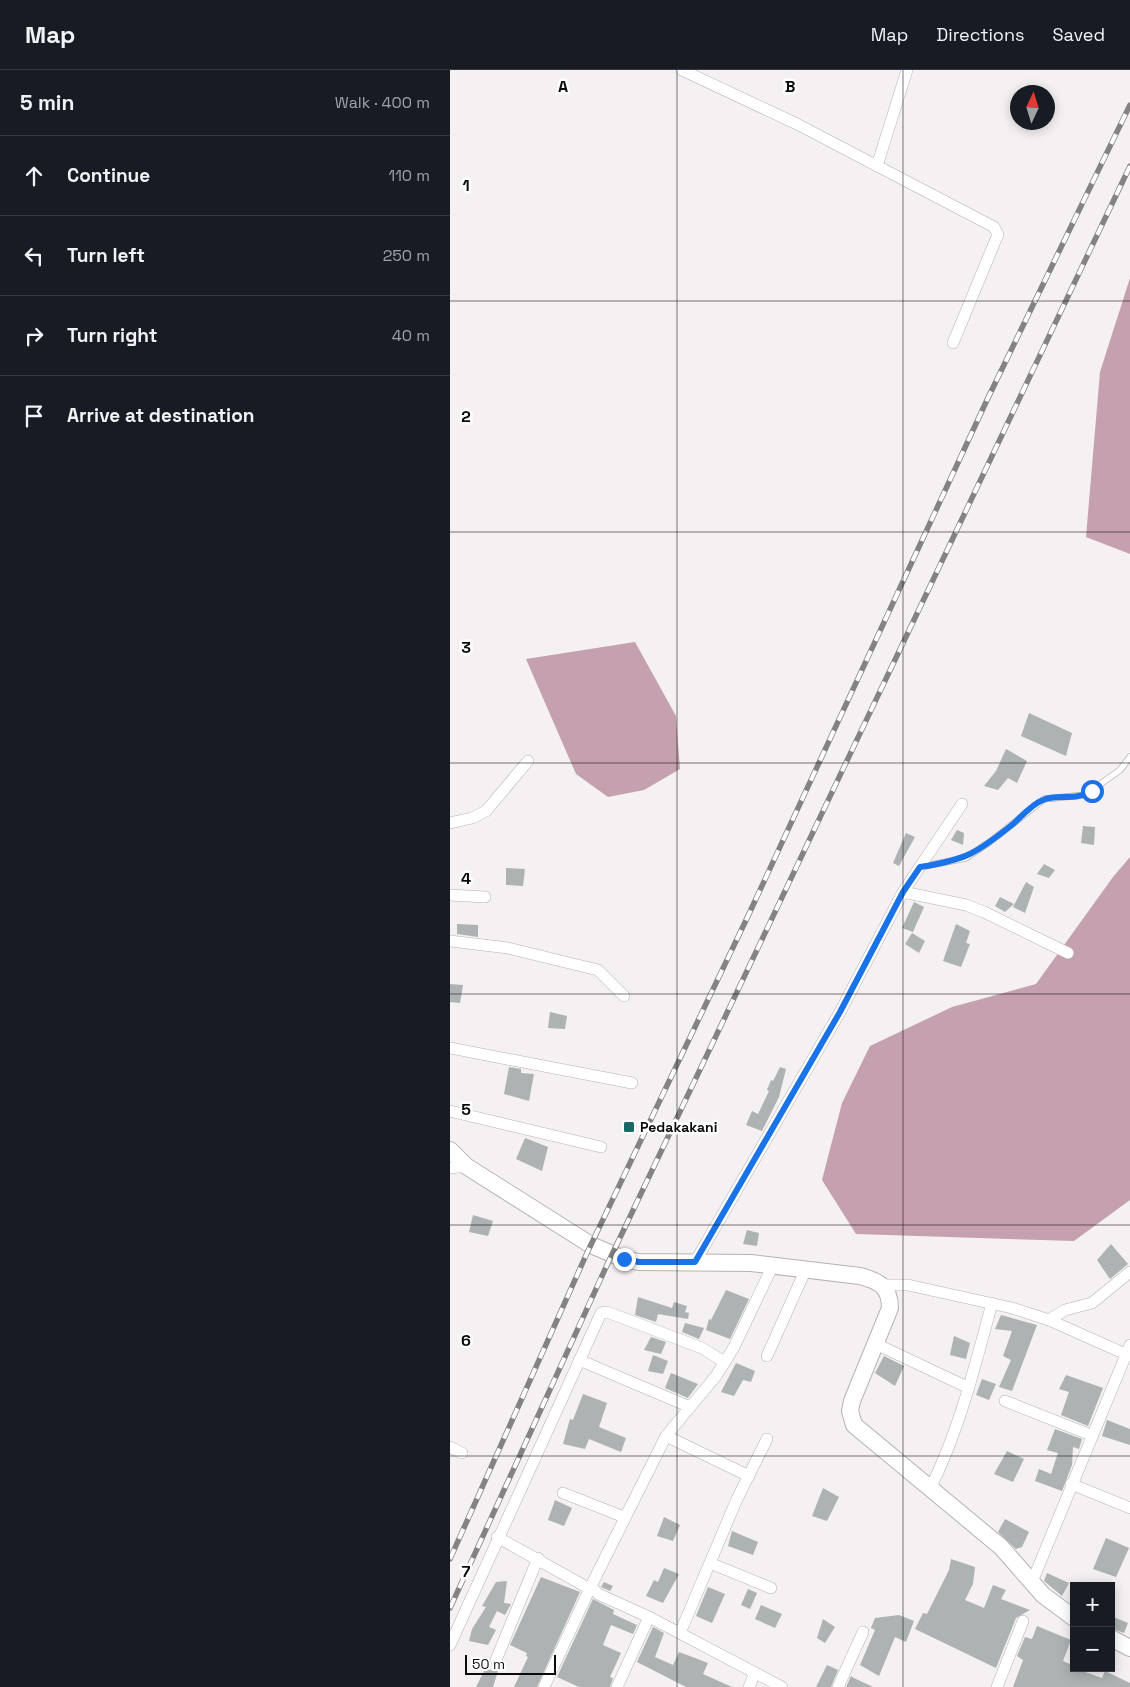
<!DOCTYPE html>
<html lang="en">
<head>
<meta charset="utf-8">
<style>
	body { margin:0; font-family:"Space Grotesk",sans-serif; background:#242831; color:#f1f3f6 }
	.controls { position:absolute; right:15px; bottom:15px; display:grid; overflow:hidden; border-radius:0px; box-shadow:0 2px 12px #0003 }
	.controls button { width:45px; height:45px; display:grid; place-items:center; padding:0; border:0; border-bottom:1px solid #363941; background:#171b24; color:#f1f3f6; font:25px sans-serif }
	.compass { position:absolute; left:560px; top:15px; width:45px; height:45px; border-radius:50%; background:#171b24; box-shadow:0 2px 12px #0003; rotate:4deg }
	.scale { position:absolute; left:15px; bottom:12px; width:91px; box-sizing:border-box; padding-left:5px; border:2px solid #0c0b0b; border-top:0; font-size:14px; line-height:18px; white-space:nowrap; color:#0c0b0b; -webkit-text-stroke:4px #fff; paint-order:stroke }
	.stop { position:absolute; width:15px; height:15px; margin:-11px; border:4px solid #1a73e8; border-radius:50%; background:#fff }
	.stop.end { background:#1a73e8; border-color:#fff; box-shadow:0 1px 5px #0008 }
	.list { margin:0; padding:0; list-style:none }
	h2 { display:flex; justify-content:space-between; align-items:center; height:65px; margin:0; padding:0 20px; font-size:21px }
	h2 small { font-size:16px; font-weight:400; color:#9ea1a6 }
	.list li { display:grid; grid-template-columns:32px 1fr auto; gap:15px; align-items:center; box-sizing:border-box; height:80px; padding:0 20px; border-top:1px solid #363941 }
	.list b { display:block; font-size:19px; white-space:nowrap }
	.list em { font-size:16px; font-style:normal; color:#9ea1a6 }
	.icon { flex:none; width:28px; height:28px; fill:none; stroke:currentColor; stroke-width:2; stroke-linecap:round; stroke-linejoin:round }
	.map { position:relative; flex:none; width:680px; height:1617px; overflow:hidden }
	header { display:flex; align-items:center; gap:30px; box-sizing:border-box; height:70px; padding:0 25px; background:#171b24; border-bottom:1px solid #363941 }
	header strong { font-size:24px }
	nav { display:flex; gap:28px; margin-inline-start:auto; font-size:18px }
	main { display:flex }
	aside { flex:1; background:#171b24 }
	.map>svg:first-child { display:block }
	.water { fill:#c5a0ae }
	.building { fill:#adb2b2 }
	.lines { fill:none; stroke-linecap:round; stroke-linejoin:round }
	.lane-casing { stroke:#b7b2b4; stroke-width:7 }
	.street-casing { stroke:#b7b2b4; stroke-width:12 }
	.secondary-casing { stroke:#b7b2b4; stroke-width:18 }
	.lane { stroke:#fff; stroke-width:5.5 }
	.street { stroke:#fff; stroke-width:11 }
	.secondary { stroke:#fff; stroke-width:16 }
	.rail-casing { stroke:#858283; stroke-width:5.5 }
	.rail { stroke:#fff; stroke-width:4; stroke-dasharray:11; stroke-linecap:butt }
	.route { stroke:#1a73e8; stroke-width:6 }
	.grid { fill:none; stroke:#0c0b0b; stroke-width:1; stroke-opacity:0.55 }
	.poi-dot { fill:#196767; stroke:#fff; stroke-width:2 }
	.labels { text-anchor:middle; stroke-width:5; stroke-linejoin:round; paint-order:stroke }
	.poi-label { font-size:14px; font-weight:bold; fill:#0c0b0b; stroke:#fff; text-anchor:start }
	.grid-label { font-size:16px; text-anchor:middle; font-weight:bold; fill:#0c0b0b; stroke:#fff; stroke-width:5; stroke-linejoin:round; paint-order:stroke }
</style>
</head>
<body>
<header>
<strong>Map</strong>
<nav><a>Map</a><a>Directions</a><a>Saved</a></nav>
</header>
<main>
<aside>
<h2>5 min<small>Walk · 400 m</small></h2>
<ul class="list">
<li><svg class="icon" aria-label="ahead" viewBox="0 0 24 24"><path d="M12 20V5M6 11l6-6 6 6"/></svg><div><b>Continue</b></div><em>110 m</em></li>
<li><svg class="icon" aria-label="left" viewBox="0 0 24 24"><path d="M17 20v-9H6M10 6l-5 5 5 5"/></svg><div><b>Turn left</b></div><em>250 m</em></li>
<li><svg class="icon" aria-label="right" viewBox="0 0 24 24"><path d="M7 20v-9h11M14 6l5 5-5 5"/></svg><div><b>Turn right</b></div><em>40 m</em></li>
<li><svg class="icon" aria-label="arrive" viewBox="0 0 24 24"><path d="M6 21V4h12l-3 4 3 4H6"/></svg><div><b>Arrive at destination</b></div></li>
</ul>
</aside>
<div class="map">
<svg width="680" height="1617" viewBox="0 0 680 1617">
	<rect width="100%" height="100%" fill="#f5f0f2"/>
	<g class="water">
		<path d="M680 208V484L636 467 650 302Z"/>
		<path d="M185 572 226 646 230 699 194 720 158 727 126 704 76 589Z"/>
		<path d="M680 787V1130L624 1171 406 1164 372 1110 392 1033 420 976 502 937 586 914 663 807Z"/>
	</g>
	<g class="building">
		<path d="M579 643 622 663 616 686 571 666Z"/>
		<path d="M556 679 577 691 567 713 558 708 548 720 534 716 546 701Z"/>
		<path d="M633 756 645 757 644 775 631 773Z"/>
		<path d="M507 760 514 763 513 775 501 770Z"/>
		<path d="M456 763 465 767 449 796 443 793Z"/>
		<path d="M594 794 605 800 599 808 587 804Z"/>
		<path d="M56 798 75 799 73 816 56 815Z"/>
		<path d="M576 812 584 817 575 843 563 837Z"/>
		<path d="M550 827 564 834 555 842 545 836Z"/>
		<path d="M464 832 474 837 463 862 452 858Z"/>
		<path d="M7 854 28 855V867L7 864Z"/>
		<path d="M506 854 520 861 516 873 520 874 511 897 493 891Z"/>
		<path d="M462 863 475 871 469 883 455 874Z"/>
		<path d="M0 914 13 915 10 933 0 932Z"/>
		<path d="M100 942 117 946 115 959 98 958Z"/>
		<path d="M59 997 71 999V1003L84 1004 79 1031 54 1024Z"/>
		<path d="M330 997 336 999 329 1027 312 1061 296 1055 302 1041 308 1044 319 1021 317 1020 321 1010 323 1011Z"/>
		<path d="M75 1068 98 1077 92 1101 66 1089Z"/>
		<path d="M23 1145 43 1151 38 1166 19 1162Z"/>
		<path d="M297 1160 309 1163 307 1176 293 1174Z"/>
		<path d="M661 1174 678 1194 660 1209 647 1190Z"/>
		<path d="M276 1220 299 1229 280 1269 256 1260 259 1249 261 1250Z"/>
		<path d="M188 1227 222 1238 224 1232 237 1236 235 1242 239 1243 238 1249 208 1244 206 1252 185 1245Z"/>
		<path d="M551 1245 587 1255 562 1321 549 1317 561 1290 553 1286 562 1261 545 1259Z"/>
		<path d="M235 1253 254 1258 249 1269 232 1262Z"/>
		<path d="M504 1266 520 1273 516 1289 500 1285Z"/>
		<path d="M201 1267 216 1272 211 1284 194 1280Z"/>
		<path d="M203 1285 218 1291 213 1304 198 1301Z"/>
		<path d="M434 1286 454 1296 445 1316 425 1303Z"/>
		<path d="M286 1293 305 1301 301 1312 293 1310 284 1326 271 1322Z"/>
		<path d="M221 1303 248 1314 238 1328 215 1318Z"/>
		<path d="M616 1305 653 1318 638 1356 611 1345 619 1322 609 1319Z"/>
		<path d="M532 1309 546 1314 539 1330 526 1325Z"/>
		<path d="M133 1324 157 1333 149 1357 176 1368 171 1382 139 1369 135 1379 113 1374 120 1349 123 1350Z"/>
		<path d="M657 1350 680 1359V1375L652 1366Z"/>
		<path d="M605 1359 632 1369 629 1379 623 1377 622 1395 612 1421 585 1411 589 1399 601 1404 608 1383 597 1380Z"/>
		<path d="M557 1381 574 1389 563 1412 544 1404Z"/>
		<path d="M373 1418 389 1427 377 1451 362 1446Z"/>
		<path d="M105 1430 122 1438 114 1456 98 1450Z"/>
		<path d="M214 1447 230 1455 223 1471 207 1466Z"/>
		<path d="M555 1449 579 1462 572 1477 566 1479 548 1462Z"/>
		<path d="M282 1461 308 1472 303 1485 278 1476Z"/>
		<path d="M656 1468 679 1478 666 1507 643 1499Z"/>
		<path d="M501 1489 525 1497 523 1514 515 1530 534 1538 543 1515 556 1520 551 1529 580 1540 566 1548 546 1598 465 1559 473 1543 477 1544 499 1500Z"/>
		<path d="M214 1498 229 1504 213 1533 196 1526 204 1510 208 1512Z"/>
		<path d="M597 1503 619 1513 612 1526 594 1511Z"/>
		<path d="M91 1507 130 1522 87 1617H64L78 1587 76 1586 77 1583 60 1575Z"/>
		<path d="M57 1511 54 1533 61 1534 55 1545 47 1541 39 1557 46 1560 38 1575 19 1571 22 1559 36 1537 32 1536 46 1512Z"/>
		<path d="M154 1512 163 1516 160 1521 151 1517Z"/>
		<path d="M258 1517 275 1524 262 1553 246 1546Z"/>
		<path d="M298 1519 307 1523 300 1539 291 1535Z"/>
		<path d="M143 1529 164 1540 163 1544 187 1555 183 1564 161 1555 153 1575 171 1583 160 1607 163 1608 160 1617H129L107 1607Z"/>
		<path d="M311 1535 332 1544 325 1558 305 1549Z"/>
		<path d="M449 1545 464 1551 456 1572 445 1567 429 1606 410 1595 425 1560 421 1558 425 1548Z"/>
		<path d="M661 1546 678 1553 674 1563 661 1558Z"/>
		<path d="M373 1549 385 1557 375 1573 367 1568Z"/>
		<path d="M587 1556 621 1570 613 1591 624 1596V1598L652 1608 655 1601 680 1613V1617H563L573 1590 567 1586 575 1567 582 1569Z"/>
		<path d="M203 1557 214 1563 205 1587 223 1595 229 1582 245 1588 258 1593 253 1604 282 1617H236L187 1592Z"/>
		<path d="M377 1595 388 1600 381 1617H366Z"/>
		<path d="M35 1599 48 1601 43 1617H26Z"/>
		<path d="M401 1606 404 1608 423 1617H396Z"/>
	</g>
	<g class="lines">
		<defs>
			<path id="lane" d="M470 797 516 788 541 771 594 729 635 725 670 700 680 687"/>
			<g id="street">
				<path d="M232 0 347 54 544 157 548 165 546 169 503 273"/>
				<path d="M427 96 457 0"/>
				<path d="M0 753 22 748 36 741 78 691"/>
				<path d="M453 822 516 835 534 842 618 883"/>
				<path d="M0 825 35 827"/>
				<path d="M0 871 58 878 148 900 174 926"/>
				<path d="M0 978 182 1013"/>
				<path d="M0 1041 151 1077"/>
				<path d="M0 1098 16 1096"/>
				<path d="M245 1192 390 942 453 822 512 734"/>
				<path d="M323 1195 284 1277 266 1306 216 1366 141 1516 148 1524 199 1547 332 1617"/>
				<path d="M434 1215H458L562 1238 599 1250 680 1286"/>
				<path d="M599 1250 615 1240 642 1233 680 1202"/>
				<path d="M426 1274 519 1318"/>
				<path d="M317 1286 356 1199"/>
				<path d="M129 1290 240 1337"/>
				<path d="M555 1331 641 1365"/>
				<path d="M216 1366 299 1406"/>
				<path d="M0 1377 12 1383"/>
				<path d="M621 1414 680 1438"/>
				<path d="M481 1417C510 1358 525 1296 542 1233"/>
				<path d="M113 1423 174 1447"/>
				<path d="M47 1467 140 1519"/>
				<path d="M260 1493 321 1518"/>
				<path d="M582 1512 680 1275"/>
				<path d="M230 1563 287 1429 317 1369"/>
				<path d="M0 1575 151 1243 157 1242 252 1278 274 1292"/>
				<path d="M46 1590 88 1488"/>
				<path d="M94 1617 141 1516"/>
				<path d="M167 1617 199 1547"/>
				<path d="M299 1617 305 1603"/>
				<path d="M388 1617 413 1562"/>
				<path d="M547 1617 573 1551"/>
			</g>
			<g id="secondary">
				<path d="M0 1080 16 1096 141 1175 174 1189 189 1192 301 1193 410 1206C429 1211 440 1217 440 1238L402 1331 400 1341 404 1355 551 1477 593 1525 624 1548"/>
				<path d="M661 1568 680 1578"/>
			</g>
		</defs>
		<use href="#lane" class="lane-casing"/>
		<use href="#street" class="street-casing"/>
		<use href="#secondary" class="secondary-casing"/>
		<use href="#lane" class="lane"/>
		<use href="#street" class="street"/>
		<use href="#secondary" class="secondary"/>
		<defs>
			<g id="rail">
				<path d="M0 1489 137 1183 298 846 537 330 680 35"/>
				<path d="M0 1538 157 1195 680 96"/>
			</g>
		</defs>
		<use href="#rail" class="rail-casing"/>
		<use href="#rail" class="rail"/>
	</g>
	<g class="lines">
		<path class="route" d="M174 1189 189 1192H245L390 942 453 822 470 797C516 790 527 783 563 754 572 746 582 734 593 730 609 723 623 732 642 721"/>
	</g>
	<path class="grid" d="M227 0V1617M453 0V1617M0 231H680M0 462H680M0 693H680M0 924H680M0 1155H680M0 1386H680"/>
	<rect class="poi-dot" x="173" y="1051" width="12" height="12" rx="2.5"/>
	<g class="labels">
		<g class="poi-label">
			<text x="190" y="1062">Pedakakani</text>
		</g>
	</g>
	<g class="grid-label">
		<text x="113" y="22">A</text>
		<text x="340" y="22">B</text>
		<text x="16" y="121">1</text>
		<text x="16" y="352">2</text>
		<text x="16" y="583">3</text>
		<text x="16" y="814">4</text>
		<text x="16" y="1045">5</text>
		<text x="16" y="1276">6</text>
		<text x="16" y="1507">7</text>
	</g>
</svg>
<div class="controls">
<button>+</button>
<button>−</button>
</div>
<svg class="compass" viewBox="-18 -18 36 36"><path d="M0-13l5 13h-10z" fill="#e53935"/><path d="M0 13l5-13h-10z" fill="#9ea1a6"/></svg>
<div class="scale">50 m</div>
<div class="stop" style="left:642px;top:721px"></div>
<div class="stop end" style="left:174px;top:1189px"></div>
</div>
</main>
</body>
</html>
